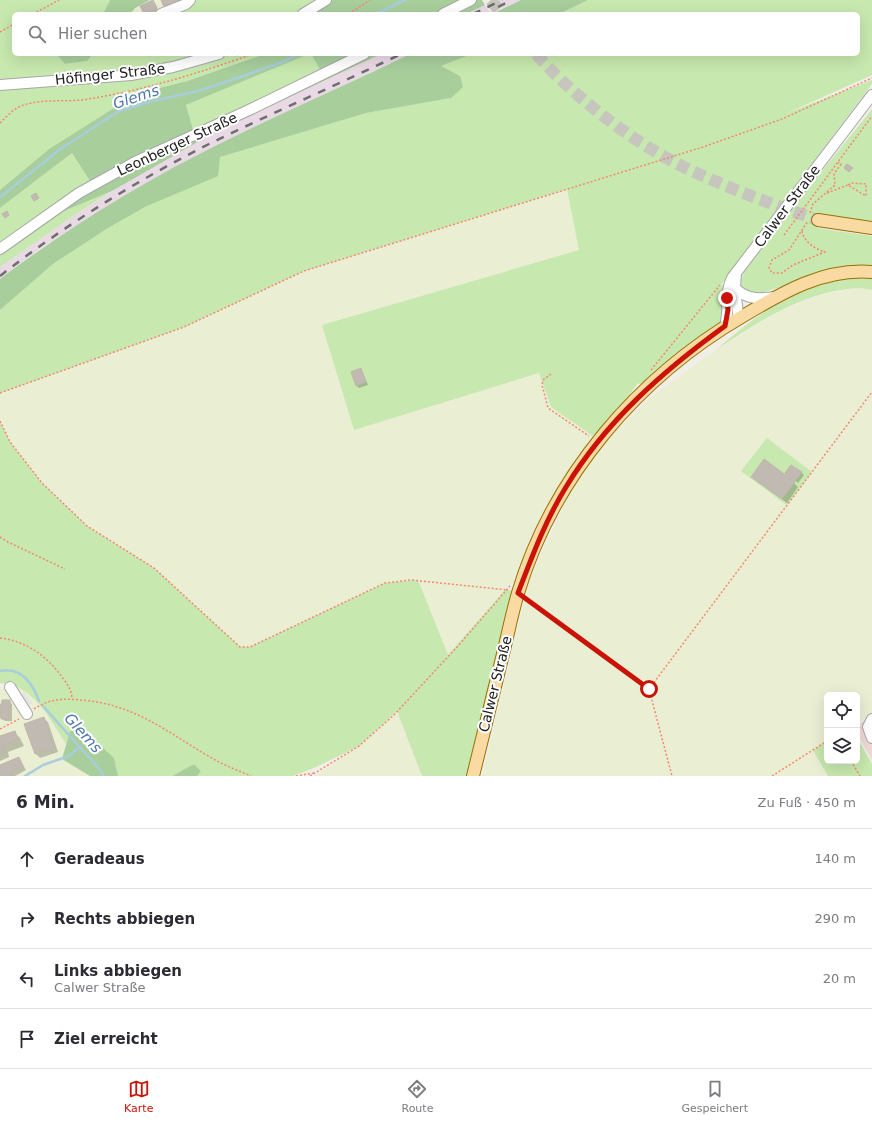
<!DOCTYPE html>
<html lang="de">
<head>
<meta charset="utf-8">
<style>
	body { margin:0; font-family:"DejaVu Sans",sans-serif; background:#f2f2f3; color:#2b2b33 }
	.controls { position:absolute; right:12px; bottom:12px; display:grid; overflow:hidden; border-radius:6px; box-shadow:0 4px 16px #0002 }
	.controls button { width:36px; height:36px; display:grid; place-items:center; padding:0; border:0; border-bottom:1px solid #e1e1e2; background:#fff; color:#2b2b33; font:20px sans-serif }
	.stop { position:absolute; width:12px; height:12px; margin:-9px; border:3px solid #ca1306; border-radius:50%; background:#fff }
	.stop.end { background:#ca1306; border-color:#fff; box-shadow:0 1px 4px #0008 }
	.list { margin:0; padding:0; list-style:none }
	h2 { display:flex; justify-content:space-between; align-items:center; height:52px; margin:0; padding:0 16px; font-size:17px }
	h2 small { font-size:13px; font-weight:400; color:#7c7c81 }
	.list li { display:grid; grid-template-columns:26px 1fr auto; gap:12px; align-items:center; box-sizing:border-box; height:60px; padding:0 16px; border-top:1px solid #e1e1e2 }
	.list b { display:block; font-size:15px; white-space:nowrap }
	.list p { margin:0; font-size:13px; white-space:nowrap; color:#7c7c81 }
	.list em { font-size:13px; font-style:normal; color:#7c7c81 }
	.icon { flex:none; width:22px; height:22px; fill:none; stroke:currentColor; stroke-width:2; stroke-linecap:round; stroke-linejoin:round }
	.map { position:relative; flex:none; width:872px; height:776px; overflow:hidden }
	.search { position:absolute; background:#fff; box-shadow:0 4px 16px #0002; left:12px; right:12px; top:12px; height:44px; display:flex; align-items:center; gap:10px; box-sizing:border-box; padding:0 14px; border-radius:6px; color:#7c7c81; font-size:15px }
	.sheet { height:292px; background:#fff }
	nav { display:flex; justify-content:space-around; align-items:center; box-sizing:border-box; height:56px; border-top:1px solid #e1e1e2; background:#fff; font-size:11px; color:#7c7c81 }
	nav a { display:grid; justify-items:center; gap:2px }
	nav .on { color:#ca1306 }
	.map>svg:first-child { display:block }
	.commercial { fill:#f0d9d6 }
	.industrial { fill:#e9d9e5 }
	.farmland { fill:#eaeed3 }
	.grass { fill:#c7e8ae }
	.forest { fill:#a8ce9c }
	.parking { fill:#e4e4e4 }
	.shadow { fill:#0003 }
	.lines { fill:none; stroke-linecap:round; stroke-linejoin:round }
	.stream { stroke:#a8cddc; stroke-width:2.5 }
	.building { fill:#c1bab3; stroke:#c1b5a9 }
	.major-tunnel { stroke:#c6c5be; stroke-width:12; stroke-dasharray:12 6; stroke-linecap:butt }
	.minor-casing { stroke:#a7a7a7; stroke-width:12 }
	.major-casing { stroke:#977104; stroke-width:14 }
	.path { stroke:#f68872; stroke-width:1.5; stroke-dasharray:2 2; stroke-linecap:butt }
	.minor { stroke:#fff; stroke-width:10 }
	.major { stroke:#f9daa2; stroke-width:12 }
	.rail { stroke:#6e6e6e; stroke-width:2.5; stroke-dasharray:8 8; stroke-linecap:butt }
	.route { stroke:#ca1306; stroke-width:5 }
	.labels { text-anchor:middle; stroke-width:4; stroke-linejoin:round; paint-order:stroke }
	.street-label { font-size:14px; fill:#202020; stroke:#fff }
	.water-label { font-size:15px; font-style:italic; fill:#4e77ad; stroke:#fff }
</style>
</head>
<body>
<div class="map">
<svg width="872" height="776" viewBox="0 0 872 776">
	<rect width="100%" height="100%" fill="#f0eee6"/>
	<path class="commercial" d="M872 717V760L857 733V725Z"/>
	<g class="industrial">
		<path d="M497 0H521L503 8Z"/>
		<path d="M485 5 491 14H466Z"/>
		<path d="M381 54H410L221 143 181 164 47 244 0 279V267L76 214 151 167 215 132Z"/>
	</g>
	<g class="farmland">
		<path d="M150 0H183L162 14H130L135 8Z"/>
		<path d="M567 189 580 250 322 325 354 430 539 373 551 407 593 436 577 456 529 542 517 579 506 589 448 656 418 580H411L385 583 250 647H240L154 568 87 526 42 483 10 442 0 421V393L184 327 304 271Z"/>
		<path d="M865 288 872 290V390L846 426 872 392V714L857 723V695H827V741L813 750 828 776H482L528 584 544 547 572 490 598 452 618 429 649 399 718 348 784 309 819 296 848 289Z"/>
		<path d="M10 684 25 689 40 705 66 744 62 759 90 776H0V690Z"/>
		<path d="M397 711 422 776H315L359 746Z"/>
	</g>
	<g class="grass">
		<path d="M0 0H110L103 14H14V54H56L65 64 86 61 93 54H265L187 81 136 94 49 149 0 190Z"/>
		<path d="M189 0H326L303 14H161Z"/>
		<path d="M588 0H872V75L785 114 872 80V84L720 286 726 283 723 319 716 327 683 349 642 385 638 383 616 412 593 436 551 407 539 373 354 430 322 325 579 250 567 189 304 271 184 327 0 393V310L53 264 108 228 147 206 219 157 366 113 451 98 441 66 472 54H858V14H559Z"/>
		<path d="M309 54H311L322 73 194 133 186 105Z"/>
		<path d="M872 109V221L822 215 817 228 872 236V269L834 271 757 294 750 293 741 288 740 282 744 272 790 211Z"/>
		<path d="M72 153 90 181 0 247V208Z"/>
		<path d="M112 191 76 214 0 267V253L45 219Z"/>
		<path d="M857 277 872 278V290C849 283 805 298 784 309 761 320 739 335 718 348 759 313 801 282 857 277Z"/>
		<path d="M0 421 10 442 42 483 87 526 154 568 240 647H250L385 583 418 580 448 655 506 589 518 593 473 776H422L397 711 359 746 316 767 293 776H197L201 771 194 764 172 776H118L114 758 70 731 66 744C49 718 34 685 0 683Z"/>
		<path d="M767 438 812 472 788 504H785L741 471Z"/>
		<path d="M857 737 872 764V776H828L813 750 827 741V761H857Z"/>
	</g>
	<g class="forest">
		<path d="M110 0H150L135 8 130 14H103Z"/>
		<path d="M326 0H482L485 5 466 14H303Z"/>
		<path d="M521 0H588L559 14H492Z"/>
		<path d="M56 54H93L87 61 65 64Z"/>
		<path d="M265 54H309L186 105 194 133 90 181 72 153 0 208V190L49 149 136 94 187 81Z"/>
		<path d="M311 54H381L215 132 112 191 45 219 80 195 322 73Z"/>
		<path d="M410 54H472L441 66 460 76 463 87 451 98 366 113 220 157 218 176 147 206 108 228 53 264 0 310V279C69 227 144 181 221 143 283 112 347 85 410 54Z"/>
		<path d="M83 730 114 758 118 776H90L62 759 70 731Z"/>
		<path d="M194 764 201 771 197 776H172Z"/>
	</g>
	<path class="parking" d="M24 692 32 703 25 708 18 697Z"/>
	<g class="shadow">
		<path d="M152 1 159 11 152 14H146Z"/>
		<path d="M361 369 368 385 359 388 356 385Z"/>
		<path d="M801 472 804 475 798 483 789 476Z"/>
		<path d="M757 481 794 483 798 487 787 503Z"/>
		<path d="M9 701 12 704V721H5L0 717V704Z"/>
		<path d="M43 718 48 722 58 752 40 758 36 754Z"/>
		<path d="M14 732 20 738 24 746 8 752 9 757 0 761V737Z"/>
		<path d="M19 758 26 770 15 776H0V766Z"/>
	</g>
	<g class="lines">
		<g class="stream">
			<path d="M376 14 405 0"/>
			<path d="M0 197 59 150 119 111 152 101 198 91 240 77 285 61 298 54"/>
			<path d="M0 671C21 666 33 684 39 701"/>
			<path d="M43 706 102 772 103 776"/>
			<path d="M25 776 43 765 69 756 80 747"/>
		</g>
	</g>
	<g class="building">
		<path d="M153 0 157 8 144 14 140 6Z"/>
		<path d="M161 0H185L165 9Z"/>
		<path d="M847 164 853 168 849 172 844 168Z"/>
		<path d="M36 193 39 198 34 201 31 196Z"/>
		<path d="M7 211 9 215 5 218 2 214Z"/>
		<path d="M361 368 366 382 356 386 351 372Z"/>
		<path d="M764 459 795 482 782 499 751 477Z"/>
		<path d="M791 465 802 472 795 481 785 473Z"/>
		<path d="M2 700H10L9 719H1Z"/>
		<path d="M44 717 54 747 35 754 24 724Z"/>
		<path d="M15 731 18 740 2 746 4 751 0 753V736Z"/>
		<path d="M19 757 23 766 11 771 13 776H0V765Z"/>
	</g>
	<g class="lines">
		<g class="major-tunnel">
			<path d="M491 0 502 14"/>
			<path d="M536 54C575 98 635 144 688 169 730 189 774 205 818 220"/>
		</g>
		<defs>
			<g id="minor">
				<path d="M161 14 186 4 190 0"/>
				<path d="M303 14 326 0"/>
				<path d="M443 14 471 0"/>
				<path d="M0 85 131 75 173 67 219 54"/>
				<path d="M0 249 79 193 135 162 249 110 364 54"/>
				<path d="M736 273 735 288C747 300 759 299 775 297"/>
				<path d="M735 288 738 314 736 320"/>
				<path d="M725 326C730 310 724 293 732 278L872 95"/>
				<path d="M10 687 27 714"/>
				<path d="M872 719 868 727 872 738"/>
			</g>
			<g id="major">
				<path d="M818 220 872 228"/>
				<path d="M473 776C483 735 493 695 503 654 508 634 512 613 518 593 553 476 638 377 743 316 783 292 824 268 872 272"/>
			</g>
		</defs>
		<use href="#minor" class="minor-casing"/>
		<use href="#major" class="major-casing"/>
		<g class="path">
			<path d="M33 14 59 0"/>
			<path d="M349 14 370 0"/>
			<path d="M0 32 14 24"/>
			<path d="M0 123C7 116 14 108 24 105 44 98 67 103 88 99 145 90 199 73 253 54"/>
			<path d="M827 193 848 185 866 196V184L851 183 848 185"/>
			<path d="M810 213 813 204 835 185 834 174 841 164 838 162"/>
			<path d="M802 231C804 242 815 249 825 252L793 265 782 273H772L769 268 772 260 789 250 808 221"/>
			<path d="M784 235 872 116"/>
			<path d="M651 370 720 285"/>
			<path d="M551 374 543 380 542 385 548 408 589 436"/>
			<path d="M0 393 184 327 304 271 703 147 782 119 872 78"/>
			<path d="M0 421 10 442 42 483 87 526 154 568 240 647H250L385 583 411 580 508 590"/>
			<path d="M0 537 8 542 65 569"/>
			<path d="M526 598 649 689 672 776"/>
			<path d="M0 638C26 641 47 656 62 677 67 684 72 690 72 699"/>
			<path d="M649 689 872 392"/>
			<path d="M34 709C49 699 63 698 80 700 135 704 165 731 210 757 223 765 237 770 251 776"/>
			<path d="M0 729 19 719"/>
			<path d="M851 761 860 776"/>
			<path d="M296 776 314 773"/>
			<path d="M310 776 359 746 394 715 457 647 510 586"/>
			<path d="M772 776 827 741"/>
		</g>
		<use href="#minor" class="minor"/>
		<use href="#major" class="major"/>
		<g class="rail">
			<path d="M498 7 512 0"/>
			<path d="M473 14 502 0"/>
			<path d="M0 276C65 225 136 181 209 144 272 113 337 85 401 54"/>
		</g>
	</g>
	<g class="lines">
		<path class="route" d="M649 689 518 593C532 557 545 521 566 487 606 421 663 371 725 326L728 310 727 298"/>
	</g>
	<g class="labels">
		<g class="street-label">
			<text transform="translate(110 74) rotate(-6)" y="5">Höfinger Straße</text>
			<text transform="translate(177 144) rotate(-25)" y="5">Leonberger Straße</text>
			<text transform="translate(787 206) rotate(-53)" y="5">Calwer Straße</text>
			<text transform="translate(495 684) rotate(-76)" y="5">Calwer Straße</text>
		</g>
		<g class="water-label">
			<text transform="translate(136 97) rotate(-18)" y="5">Glems</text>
			<text transform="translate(83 733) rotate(48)" y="5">Glems</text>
		</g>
	</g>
</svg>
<div class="controls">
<button><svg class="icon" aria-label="locate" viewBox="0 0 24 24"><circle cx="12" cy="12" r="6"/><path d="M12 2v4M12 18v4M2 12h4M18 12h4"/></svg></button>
<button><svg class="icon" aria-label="layers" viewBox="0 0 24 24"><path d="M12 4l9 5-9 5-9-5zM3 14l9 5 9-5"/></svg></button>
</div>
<div class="stop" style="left:649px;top:689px"></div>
<div class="stop end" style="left:727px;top:298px"></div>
<div class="search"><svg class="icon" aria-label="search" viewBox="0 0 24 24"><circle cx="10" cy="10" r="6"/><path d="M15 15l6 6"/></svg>Hier suchen</div>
</div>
<section class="sheet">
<h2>6 Min.<small>Zu Fuß · 450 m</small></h2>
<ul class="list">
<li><svg class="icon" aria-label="ahead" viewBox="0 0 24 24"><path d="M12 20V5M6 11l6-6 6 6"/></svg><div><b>Geradeaus</b></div><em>140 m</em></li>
<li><svg class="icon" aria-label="right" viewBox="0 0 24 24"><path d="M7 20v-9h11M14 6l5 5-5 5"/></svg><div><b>Rechts abbiegen</b></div><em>290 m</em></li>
<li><svg class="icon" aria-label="left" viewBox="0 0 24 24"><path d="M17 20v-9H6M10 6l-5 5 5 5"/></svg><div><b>Links abbiegen</b><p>Calwer Straße</p></div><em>20 m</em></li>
<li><svg class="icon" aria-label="arrive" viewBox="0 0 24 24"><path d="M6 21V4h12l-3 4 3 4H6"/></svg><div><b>Ziel erreicht</b></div></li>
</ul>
</section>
<nav>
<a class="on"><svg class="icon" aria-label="map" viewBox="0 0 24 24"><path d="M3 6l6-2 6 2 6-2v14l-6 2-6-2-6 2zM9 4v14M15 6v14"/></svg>Karte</a>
<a><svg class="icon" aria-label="directions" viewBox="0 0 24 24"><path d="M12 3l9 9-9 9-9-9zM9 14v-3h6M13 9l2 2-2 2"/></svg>Route</a>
<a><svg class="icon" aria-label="saved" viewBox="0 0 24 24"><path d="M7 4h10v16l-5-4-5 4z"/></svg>Gespeichert</a>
</nav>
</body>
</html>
